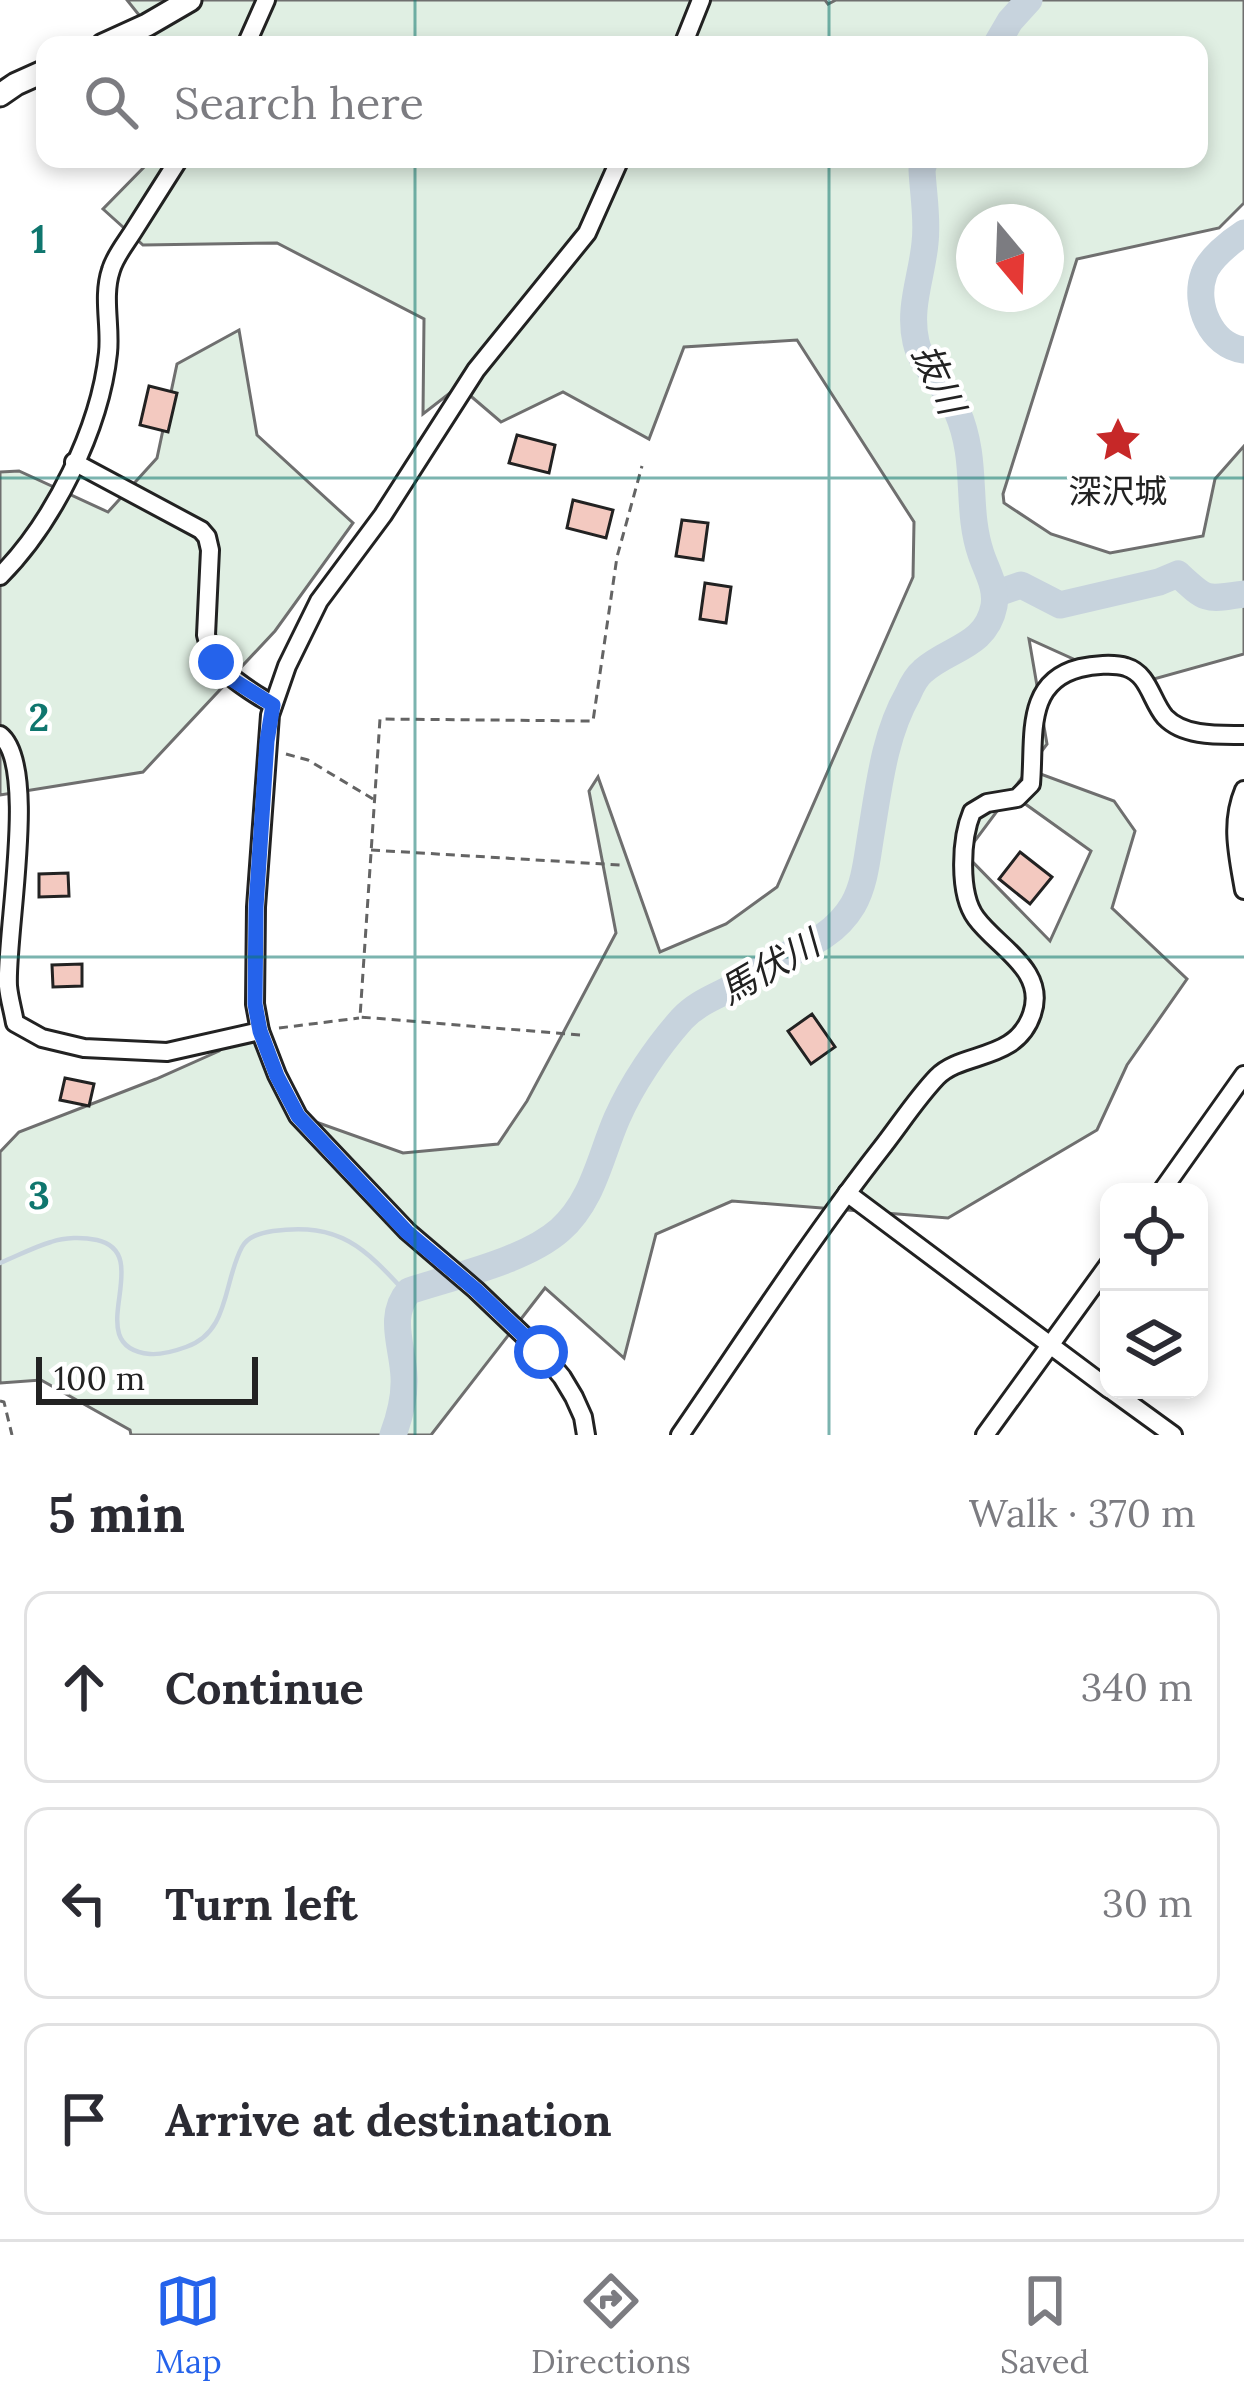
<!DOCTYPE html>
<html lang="en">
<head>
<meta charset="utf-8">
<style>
	body { margin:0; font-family:Lora,"Noto Sans JP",serif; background:#f2f2f3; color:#2b2b33 }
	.controls { position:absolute; right:36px; bottom:36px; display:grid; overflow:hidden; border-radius:24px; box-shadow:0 6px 18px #0003 }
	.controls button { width:108px; height:108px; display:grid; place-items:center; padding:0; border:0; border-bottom:3px solid #e1e1e2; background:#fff; color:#2b2b33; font:60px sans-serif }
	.compass { position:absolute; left:956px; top:204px; width:108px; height:108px; border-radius:50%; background:#fff; box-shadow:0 6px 18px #0003; rotate:161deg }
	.scale { position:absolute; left:36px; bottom:30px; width:222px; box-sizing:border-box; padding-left:12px; border:6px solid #222; border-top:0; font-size:33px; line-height:42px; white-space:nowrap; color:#222; -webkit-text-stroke:9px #fff; paint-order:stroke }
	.stop { position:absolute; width:36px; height:36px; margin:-27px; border:9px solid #2563eb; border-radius:50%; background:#fff }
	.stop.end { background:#2563eb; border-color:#fff; box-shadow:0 3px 12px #0008 }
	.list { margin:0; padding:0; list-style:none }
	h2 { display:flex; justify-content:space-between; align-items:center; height:156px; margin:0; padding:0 48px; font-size:51px }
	h2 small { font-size:39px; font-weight:400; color:#7c7c81 }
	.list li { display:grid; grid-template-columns:78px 1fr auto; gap:36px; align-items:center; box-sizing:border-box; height:192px; margin:0 24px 24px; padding:0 24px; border:3px solid #e1e1e2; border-radius:24px }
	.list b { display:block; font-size:45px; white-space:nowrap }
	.list em { font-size:39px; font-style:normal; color:#7c7c81 }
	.icon { flex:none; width:66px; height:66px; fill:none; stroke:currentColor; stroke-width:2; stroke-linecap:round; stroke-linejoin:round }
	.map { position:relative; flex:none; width:1244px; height:1435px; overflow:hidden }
	.search { position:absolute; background:#fff; box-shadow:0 6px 18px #0003; left:36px; right:36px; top:36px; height:132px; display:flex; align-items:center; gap:30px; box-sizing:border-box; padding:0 42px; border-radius:24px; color:#7c7c81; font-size:45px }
	.sheet { height:804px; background:#fff }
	nav { display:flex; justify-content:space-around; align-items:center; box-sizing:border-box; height:168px; border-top:3px solid #e1e1e2; background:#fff; font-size:33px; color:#7c7c81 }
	nav a { display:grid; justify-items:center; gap:6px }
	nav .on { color:#2563eb }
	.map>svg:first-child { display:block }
	.green { fill:#e0efe3; stroke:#6f6f6f; stroke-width:3; fill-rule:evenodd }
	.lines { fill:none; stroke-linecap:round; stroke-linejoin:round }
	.stream { stroke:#c7d3dd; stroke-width:4.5 }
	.river { stroke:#c7d3dd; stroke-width:27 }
	.building { fill:#f3c9c0; stroke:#222; stroke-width:3 }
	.minor-casing { stroke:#222; stroke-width:22 }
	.major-casing { stroke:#222; stroke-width:27 }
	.path { stroke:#646464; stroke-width:3; stroke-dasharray:9 6; stroke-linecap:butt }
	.minor { stroke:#fff; stroke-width:16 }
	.major { stroke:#fff; stroke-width:21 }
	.route { stroke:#2563eb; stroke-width:15 }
	.grid { fill:none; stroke:#0f766e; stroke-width:3; stroke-opacity:0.55 }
	.labels { text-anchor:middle; stroke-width:9; stroke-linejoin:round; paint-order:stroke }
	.poi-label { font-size:33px; fill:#222; stroke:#fff }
	.water-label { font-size:36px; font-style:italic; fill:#222; stroke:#fff }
	.grid-label { font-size:39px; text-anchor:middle; font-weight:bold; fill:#0f766e; stroke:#fff; stroke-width:9; stroke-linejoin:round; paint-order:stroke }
</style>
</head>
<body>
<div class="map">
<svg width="1244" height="1435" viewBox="0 0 1244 1435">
	<rect width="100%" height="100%" fill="#fff"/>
	<g class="green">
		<path d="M127 0H259L239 45H152L147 25Z"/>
		<path d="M262 0H825L828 4 836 0H1244V203L1219 228 1077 259 1003 494 1004 503 1051 534 1110 553 1203 536 1215 479 1244 446V654L1154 679 1089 666 1029 639 1047 744 965 854 1050 941 1091 851 1017 798 1038 773 1114 801 1135 831 1112 908 1187 979 1127 1065 1097 1130 948 1218 732 1201 656 1234 624 1358 545 1288 431 1435H131L130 1430 41 1380 0 1383V1152L19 1132 156 1079 219 1051 250 1025 299 1116 403 1153 498 1144 527 1101 616 933 589 791 598 777 660 952 726 924 777 887 913 577 914 522 797 340 684 347 649 439 563 392 501 422 459 386 423 414 424 319 277 243 143 245 103 209 152 159H1199V45H245ZM974 222H1046V294H974Z"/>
		<path d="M239 330 257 435 353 523 275 631 143 772 0 795V472L19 471 108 512 157 458 177 364Z"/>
	</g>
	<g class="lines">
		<path class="stream" d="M0 1263C17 1256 34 1247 51 1242 65 1237 83 1237 97 1240 158 1254 77 1347 150 1354 163 1355 175 1351 186 1347 230 1332 223 1282 242 1247 248 1236 261 1233 273 1231 340 1222 364 1247 407 1294"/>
		<g class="river">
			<path d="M996 45 1010 21 1029 0"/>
			<path d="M1244 233C1230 242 1209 259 1204 274 1193 304 1211 346 1244 350"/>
			<path d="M995 594 1021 585 1060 605 1159 582 1178 574C1207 601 1205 600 1244 594"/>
			<path d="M393 1435C400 1416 405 1397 404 1377 403 1347 387 1316 409 1291 454 1276 525 1261 560 1230 593 1201 600 1157 617 1118 632 1084 657 1047 682 1019 698 1002 716 997 735 986 749 978 760 968 774 961 805 946 834 937 853 905 865 884 867 858 871 834 879 787 884 736 908 694 911 687 917 676 923 671 948 648 986 647 994 606 997 587 987 572 981 554 965 507 979 461 957 411 947 386 922 369 916 342 908 308 922 276 925 243 928 219 923 193 922 170L925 159"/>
		</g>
	</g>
	<g class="building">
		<path d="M149 386 177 393 168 432 140 425Z"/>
		<path d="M517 435 555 445 549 473 509 463Z"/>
		<path d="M573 500 613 510 606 538 567 528Z"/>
		<path d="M682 520 708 523 703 560 676 556Z"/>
		<path d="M705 583 731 587 726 623 700 619Z"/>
		<path d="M1020 852 1052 877 1030 904 999 879Z"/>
		<path d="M68 873 69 896 39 897V874Z"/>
		<path d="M82 964V986L53 987 52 965Z"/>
		<path d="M812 1014 835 1047 811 1064 788 1031Z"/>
		<path d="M65 1078 94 1084 89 1106 60 1100Z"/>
	</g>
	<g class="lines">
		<defs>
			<g id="minor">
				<path d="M246 45 266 0"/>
				<path d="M683 45 701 0"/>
				<path d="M74 462 201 530 207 537 210 550 206 635C214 672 243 686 273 705"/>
				<path d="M0 576C53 523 100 429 108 353 111 326 102 297 111 270 115 256 126 243 134 230 149 206 164 183 179 159"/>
				<path d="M0 735C39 765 5 935 8 986 9 998 13 1011 15 1023L42 1038 84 1048 167 1052 260 1031"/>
				<path d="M1244 790C1230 823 1238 855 1244 890"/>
				<path d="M1161 1192 1244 1075"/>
				<path d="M847 1193 1109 1389"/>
				<path d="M1111 1390 1173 1435"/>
				<path d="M586 1435 583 1417 574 1397 562 1377 541 1352 476 1290 407 1231 298 1116 277 1075 260 1031 255 1004 256 907 270 715 287 666 319 601 383 515 476 370 587 233 620 159"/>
				<path d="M680 1435C746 1339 809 1241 880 1150 899 1126 916 1099 937 1077 962 1051 1016 1062 1032 1014 1047 970 998 948 976 918 958 894 961 838 972 812L987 803 1017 798 1031 784C1035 737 1024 682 1080 668 1092 665 1114 663 1126 667 1149 674 1151 701 1165 717 1184 737 1219 735 1244 735"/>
				<path d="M985 1435 1109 1264"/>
			</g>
			<g id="major">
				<path d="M103 45 147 25 190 0"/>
				<path d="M0 95 16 84 45 71"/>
			</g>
		</defs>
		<use href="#minor" class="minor-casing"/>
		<use href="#major" class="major-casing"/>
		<g class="path">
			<path d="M286 754 308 760 373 799"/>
			<path d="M371 850 620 865"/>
			<path d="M279 1028 359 1018"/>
			<path d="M580 1035 360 1017 380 719 593 721 617 557 642 466"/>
			<path d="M0 1401 4 1402 12 1435"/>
		</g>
		<use href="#minor" class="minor"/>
		<use href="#major" class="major"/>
	</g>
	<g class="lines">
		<path class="route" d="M216 662 233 680 273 705 267 741 256 907 255 1004 260 1031 277 1076 298 1116 407 1232 476 1290 541 1352"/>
	</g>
	<path class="grid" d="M415 0V45M829 0V45M415 159V1435M829 159V1435M0 478H1244M0 957H1244"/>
	<defs>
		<symbol id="sight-bare" viewBox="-9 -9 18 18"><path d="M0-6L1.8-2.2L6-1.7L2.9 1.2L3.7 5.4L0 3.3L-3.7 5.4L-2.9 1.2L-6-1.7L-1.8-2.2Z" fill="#c62828" stroke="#fff" stroke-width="2.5" paint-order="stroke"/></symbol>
	</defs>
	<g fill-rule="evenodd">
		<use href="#sight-bare" x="1085" y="407" width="66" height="66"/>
	</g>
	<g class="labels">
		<g class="poi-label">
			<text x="1118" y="503">深沢城</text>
		</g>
		<g class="water-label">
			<text transform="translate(939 379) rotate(65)" y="13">抜川</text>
			<text transform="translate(769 967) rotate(-30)" y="13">馬伏川</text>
		</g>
	</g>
	<g class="grid-label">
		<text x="39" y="253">1</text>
		<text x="39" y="731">2</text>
		<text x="39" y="1209">3</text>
	</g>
</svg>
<div class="controls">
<button><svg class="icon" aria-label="locate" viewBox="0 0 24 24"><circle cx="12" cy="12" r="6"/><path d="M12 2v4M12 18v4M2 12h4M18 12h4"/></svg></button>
<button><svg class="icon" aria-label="layers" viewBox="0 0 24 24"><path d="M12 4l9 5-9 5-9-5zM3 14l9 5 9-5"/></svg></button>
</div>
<svg class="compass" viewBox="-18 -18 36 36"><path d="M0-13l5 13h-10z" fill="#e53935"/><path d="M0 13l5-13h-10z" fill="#7c7c81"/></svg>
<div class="scale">100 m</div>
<div class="stop" style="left:541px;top:1352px"></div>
<div class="stop end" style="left:216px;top:662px"></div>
<div class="search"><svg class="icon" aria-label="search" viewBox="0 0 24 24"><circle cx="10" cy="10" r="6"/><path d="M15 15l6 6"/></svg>Search here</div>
</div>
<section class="sheet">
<h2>5 min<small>Walk · 370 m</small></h2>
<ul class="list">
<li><svg class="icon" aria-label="ahead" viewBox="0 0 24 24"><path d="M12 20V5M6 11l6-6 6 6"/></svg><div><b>Continue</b></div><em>340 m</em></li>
<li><svg class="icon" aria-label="left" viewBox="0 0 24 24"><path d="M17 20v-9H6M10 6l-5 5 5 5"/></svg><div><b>Turn left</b></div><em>30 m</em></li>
<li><svg class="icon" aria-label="arrive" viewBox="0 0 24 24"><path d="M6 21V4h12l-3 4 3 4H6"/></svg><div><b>Arrive at destination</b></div></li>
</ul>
</section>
<nav>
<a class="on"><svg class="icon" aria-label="map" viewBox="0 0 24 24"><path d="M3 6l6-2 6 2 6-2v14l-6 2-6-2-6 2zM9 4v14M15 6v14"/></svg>Map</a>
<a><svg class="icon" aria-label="directions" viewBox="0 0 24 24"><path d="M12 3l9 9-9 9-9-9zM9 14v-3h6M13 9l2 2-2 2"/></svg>Directions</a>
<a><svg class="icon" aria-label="saved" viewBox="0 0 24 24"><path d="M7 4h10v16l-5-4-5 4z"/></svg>Saved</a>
</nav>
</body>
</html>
